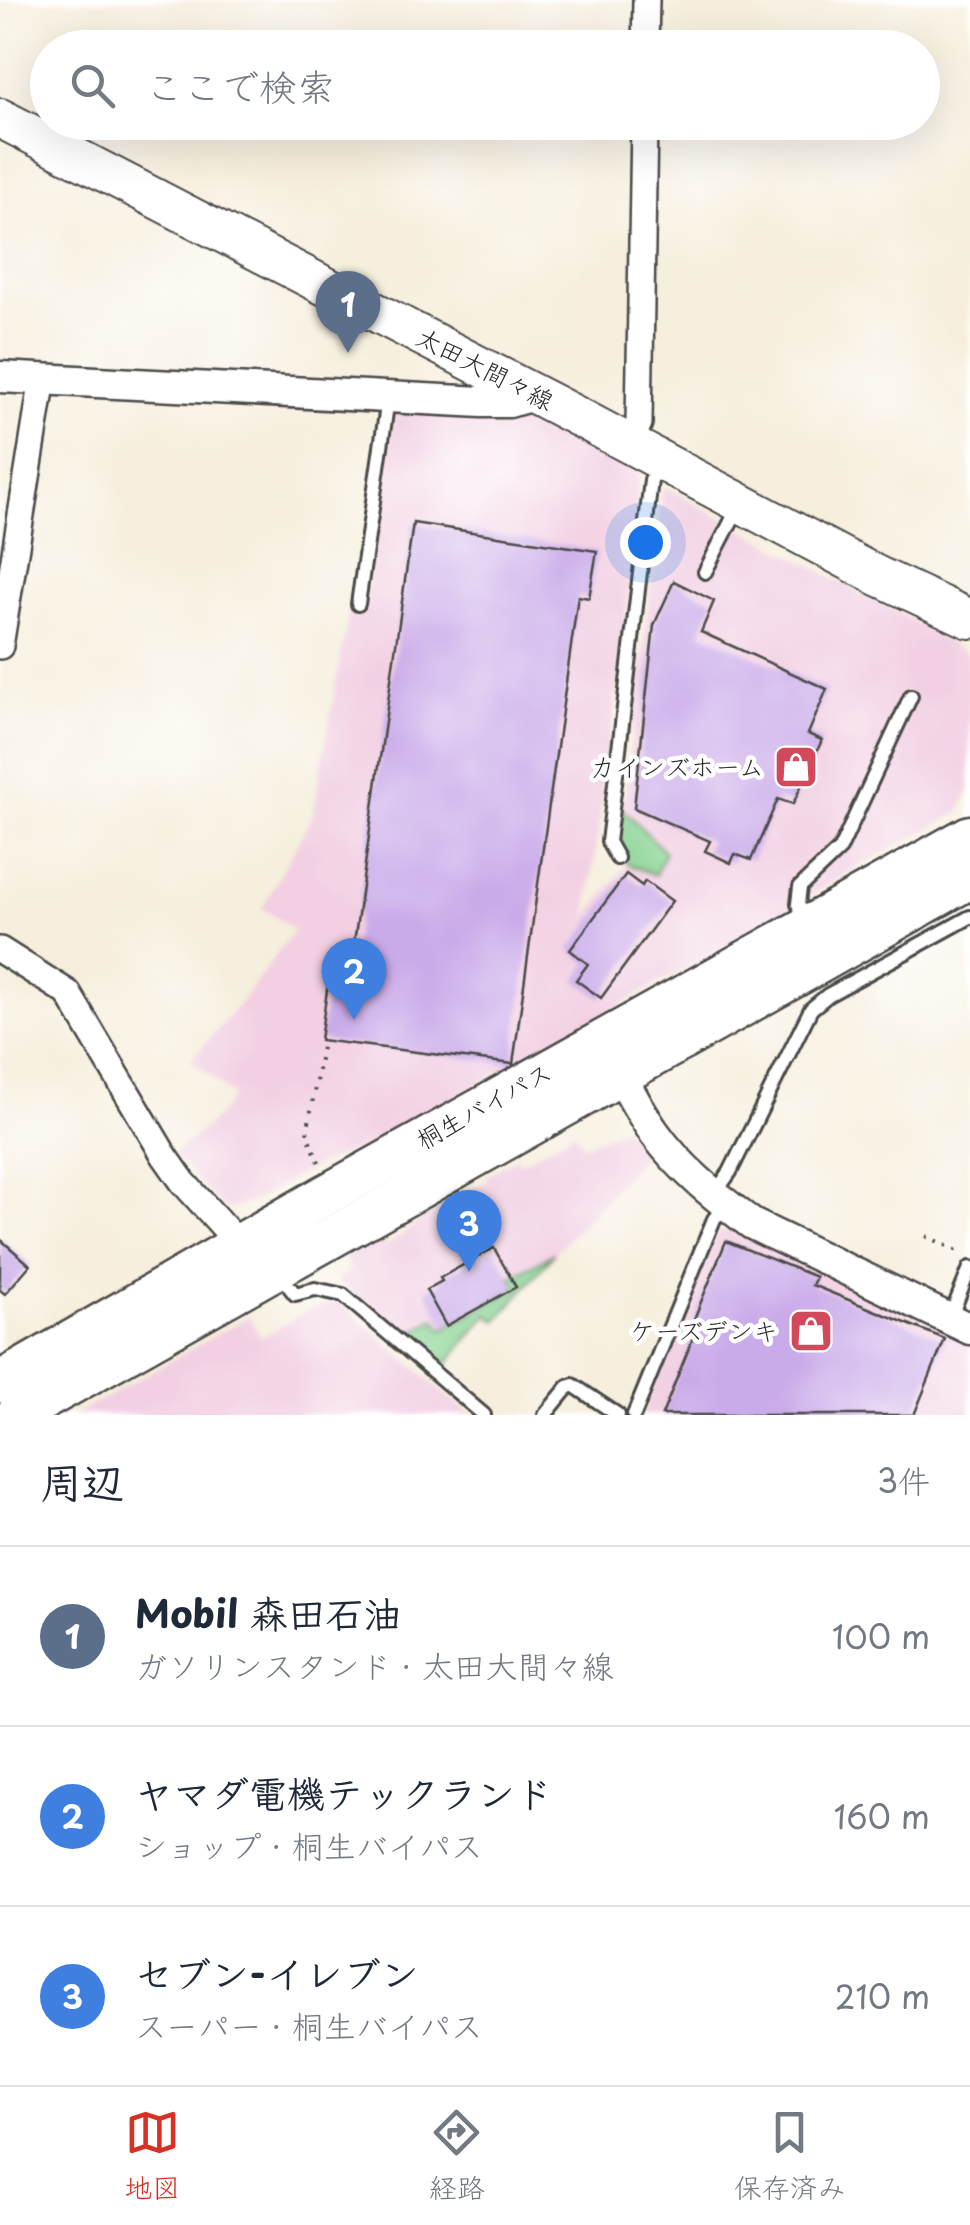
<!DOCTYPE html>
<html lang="ja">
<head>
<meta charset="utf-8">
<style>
	body { margin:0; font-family:"Playpen Sans","Klee One",sans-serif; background:#f2f2f3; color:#1f2937 }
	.you { position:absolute; left:645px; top:542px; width:35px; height:35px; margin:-25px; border:8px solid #fff; border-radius:50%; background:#1a73e8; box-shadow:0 0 0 15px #1a73e833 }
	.badge { display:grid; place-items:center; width:65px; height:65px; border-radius:50%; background:#d93025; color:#fff; font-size:32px; font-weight:700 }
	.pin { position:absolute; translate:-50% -82px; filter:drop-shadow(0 2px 5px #0008) }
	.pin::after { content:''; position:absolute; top:52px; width:35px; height:30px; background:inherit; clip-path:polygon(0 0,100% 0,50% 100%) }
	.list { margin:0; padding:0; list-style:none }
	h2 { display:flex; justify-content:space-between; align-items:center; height:130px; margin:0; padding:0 40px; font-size:42px }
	h2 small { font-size:32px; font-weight:400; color:#747a83 }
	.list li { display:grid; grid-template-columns:65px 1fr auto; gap:30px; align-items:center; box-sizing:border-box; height:180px; padding:0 40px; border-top:2px solid #e0e1e3 }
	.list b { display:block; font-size:38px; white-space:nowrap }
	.list p { margin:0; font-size:32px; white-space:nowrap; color:#747a83 }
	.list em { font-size:32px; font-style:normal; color:#747a83 }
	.icon { flex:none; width:55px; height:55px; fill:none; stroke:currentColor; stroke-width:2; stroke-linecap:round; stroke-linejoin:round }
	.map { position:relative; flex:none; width:970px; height:1415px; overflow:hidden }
	.search { position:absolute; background:#fff; box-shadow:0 10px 40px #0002; left:30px; right:30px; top:30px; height:110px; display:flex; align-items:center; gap:25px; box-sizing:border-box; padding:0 35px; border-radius:55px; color:#747a83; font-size:38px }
	.sheet { height:670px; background:#fff }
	nav { display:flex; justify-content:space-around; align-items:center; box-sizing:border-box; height:140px; border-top:2px solid #e0e1e3; background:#fff; font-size:28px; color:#747a83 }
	nav a { display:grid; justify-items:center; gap:5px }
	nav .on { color:#d93025 }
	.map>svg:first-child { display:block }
	.built { fill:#f2cfe2 }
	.green { fill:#83d08d; stroke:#577e5c; stroke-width:2.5 }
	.building { fill:#caabe9 }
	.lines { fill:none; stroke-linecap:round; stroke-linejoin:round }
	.service-casing { stroke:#494846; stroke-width:18 }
	.minor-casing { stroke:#494846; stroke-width:30 }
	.tertiary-casing { stroke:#494846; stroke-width:35 }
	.primary-casing { stroke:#494846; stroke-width:42 }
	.trunk-casing { stroke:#494846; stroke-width:45 }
	.path { stroke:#494846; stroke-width:4; stroke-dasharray:2.5 8; stroke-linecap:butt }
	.service { stroke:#fff; stroke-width:12 }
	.minor { stroke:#fff; stroke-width:25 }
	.tertiary { stroke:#fff; stroke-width:30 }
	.primary { stroke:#fff; stroke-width:38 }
	.trunk { stroke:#fff; stroke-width:40 }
	.labels { text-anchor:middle; stroke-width:9; stroke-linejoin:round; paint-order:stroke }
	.street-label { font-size:25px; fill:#2b2b2b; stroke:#fff }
	.poi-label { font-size:25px; fill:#2b2b2b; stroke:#fff; text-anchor:end }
</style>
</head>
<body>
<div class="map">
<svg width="970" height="1415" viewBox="0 0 970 1415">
	<rect width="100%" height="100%" fill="#fff"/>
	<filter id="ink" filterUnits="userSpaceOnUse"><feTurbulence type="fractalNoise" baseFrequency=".01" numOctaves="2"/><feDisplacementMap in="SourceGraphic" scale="20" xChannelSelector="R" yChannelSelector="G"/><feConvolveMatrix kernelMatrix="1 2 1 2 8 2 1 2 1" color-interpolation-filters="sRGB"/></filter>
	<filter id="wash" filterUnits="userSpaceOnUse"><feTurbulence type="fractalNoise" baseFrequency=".0048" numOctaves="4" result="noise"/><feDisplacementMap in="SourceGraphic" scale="40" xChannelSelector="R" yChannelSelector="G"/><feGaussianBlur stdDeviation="2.25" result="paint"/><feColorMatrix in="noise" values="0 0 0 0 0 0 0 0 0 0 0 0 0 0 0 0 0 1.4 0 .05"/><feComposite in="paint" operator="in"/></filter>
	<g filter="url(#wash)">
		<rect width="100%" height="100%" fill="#f6efdd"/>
		<g class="built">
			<path d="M401 409 531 418 639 473 626 619 587 916 627 864 655 875 665 852 623 809 663 486 917 623 970 655V789L959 813 851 871 769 922 373 1143 319 1164 254 1201 231 1209 223 1208 173 1154 220 1114 233 1096 191 1060 243 1000 294 930 262 908 313 814 349 610 364 612 394 415Z"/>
			<path d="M623 1128 632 1133 638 1130 648 1149 582 1224 554 1253 512 1277 517 1287 442 1329 436 1319 404 1337 336 1280 351 1270 343 1257 379 1237 387 1246 428 1214 487 1181 486 1176 517 1157 520 1163 575 1131 583 1146Z"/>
			<path d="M736 1227 970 1343V1415H642L716 1234Z"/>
			<path d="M338 1301 470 1415H75L249 1316 261 1338 303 1313Z"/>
		</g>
		<g class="green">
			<path d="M623 809 665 852 655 875 627 864 618 844Z"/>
			<path d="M554 1253 497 1321 488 1314 442 1370 404 1337 436 1319 443 1329 517 1288 511 1277Z"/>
		</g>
		<g id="blocks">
			<g class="building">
				<path d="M413 523 597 551 589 598 578 596 513 1064 320 1040 328 983 348 986Z"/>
				<path d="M674 581 714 601 701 632 827 689 808 734 822 740 793 804 778 799 751 860 735 854 731 863 705 851 710 841 634 808 654 625Z"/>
				<path d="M626 874 642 886 645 881 672 901 601 998 576 980 588 964 570 950Z"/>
				<path d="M0 1239 30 1265 5 1294 0 1290Z"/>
				<path d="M726 1241 816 1277 812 1285 945 1339 914 1415H662L699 1323 694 1319Z"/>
				<path d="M494 1248 516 1287 446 1326 426 1290 442 1281 440 1278Z"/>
			</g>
		</g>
	</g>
	<g filter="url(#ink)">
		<use href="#blocks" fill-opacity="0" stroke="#494846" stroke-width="2.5"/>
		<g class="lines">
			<defs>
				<g id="service">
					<path d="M705 572 739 506"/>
					<path d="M358 604 388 399"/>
					<path d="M617 858 608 842 651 480 658 462"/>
					<path d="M806 923 798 904 800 887 840 849 911 696"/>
					<path d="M715 1193 730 1172 811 1009 828 995 970 917"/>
					<path d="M278 1272 295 1294 315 1289 343 1295 484 1415"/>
					<path d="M950 1318 970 1268"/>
					<path d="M545 1415 568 1387 573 1385 618 1415"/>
					<path d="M634 1415 714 1219 726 1204"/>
				</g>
				<g id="minor">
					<path d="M645 48 646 0"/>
					<path d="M630 444 639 423 644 122"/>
					<path d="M0 646 43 378"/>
					<path d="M0 950 68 993 164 1155 183 1182 240 1245"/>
				</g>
				<g id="tertiary">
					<path d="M0 377 482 402H509L533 395"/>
					<path d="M610 1056C624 1081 637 1108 654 1132 680 1169 716 1197 752 1224L970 1329"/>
				</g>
				<path id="primary" d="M0 118 588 422 878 576 970 619"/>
				<g id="trunk">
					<path d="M0 1382 324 1196 970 836"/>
					<path d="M16 1415 970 878"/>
				</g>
			</defs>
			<use href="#service" class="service-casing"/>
			<use href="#minor" class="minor-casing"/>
			<use href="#tertiary" class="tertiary-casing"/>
			<use href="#primary" class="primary-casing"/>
			<use href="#trunk" class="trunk-casing"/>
			<g class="path">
				<path d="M319 1162 307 1134 323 1041"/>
				<path d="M926 1236 962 1253"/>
			</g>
			<use href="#service" class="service"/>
			<use href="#minor" class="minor"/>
			<use href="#tertiary" class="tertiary"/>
			<use href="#primary" class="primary"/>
			<use href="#trunk" class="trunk"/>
		</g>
	</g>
	<defs>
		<symbol id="shop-square" viewBox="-11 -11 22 22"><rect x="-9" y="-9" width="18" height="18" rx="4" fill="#d1495b" stroke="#fff"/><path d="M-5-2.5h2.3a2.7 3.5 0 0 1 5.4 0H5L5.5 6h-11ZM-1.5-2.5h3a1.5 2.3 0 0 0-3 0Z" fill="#fff"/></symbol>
	</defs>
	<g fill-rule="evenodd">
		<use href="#shop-square" x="771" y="742" width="50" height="50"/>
		<use href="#shop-square" x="786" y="1306" width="50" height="50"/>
	</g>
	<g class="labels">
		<g class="street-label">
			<text transform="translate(485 369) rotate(27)" y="9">太田大間々線</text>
			<text transform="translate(484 1106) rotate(-29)" y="9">桐生バイパス</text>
		</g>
		<g class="poi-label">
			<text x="764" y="776">カインズホーム</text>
			<text x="778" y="1340">ケーズデンキ</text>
		</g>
	</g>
</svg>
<div class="you"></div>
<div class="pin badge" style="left:348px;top:353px;background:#5c6f8a">1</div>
<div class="pin badge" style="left:354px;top:1020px;background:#3f7fe0">2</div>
<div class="pin badge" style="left:469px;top:1272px;background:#3f7fe0">3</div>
<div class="search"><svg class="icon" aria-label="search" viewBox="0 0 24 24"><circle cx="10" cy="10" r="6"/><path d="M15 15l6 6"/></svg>ここで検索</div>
</div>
<section class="sheet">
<h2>周辺<small>3件</small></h2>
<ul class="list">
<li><span class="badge" style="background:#5c6f8a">1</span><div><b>Mobil 森田石油</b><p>ガソリンスタンド · 太田大間々線</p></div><em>100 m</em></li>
<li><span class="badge" style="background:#3f7fe0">2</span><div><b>ヤマダ電機テックランド</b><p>ショップ · 桐生バイパス</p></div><em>160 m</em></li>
<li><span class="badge" style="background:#3f7fe0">3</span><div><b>セブン-イレブン</b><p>スーパー · 桐生バイパス</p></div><em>210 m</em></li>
</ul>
</section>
<nav>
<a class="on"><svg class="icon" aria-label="map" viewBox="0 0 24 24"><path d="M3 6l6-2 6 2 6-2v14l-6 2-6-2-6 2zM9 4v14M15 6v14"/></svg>地図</a>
<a><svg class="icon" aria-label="directions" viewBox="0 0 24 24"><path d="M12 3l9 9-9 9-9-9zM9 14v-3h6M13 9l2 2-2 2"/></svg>経路</a>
<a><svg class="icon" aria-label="saved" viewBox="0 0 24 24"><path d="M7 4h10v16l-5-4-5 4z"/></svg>保存済み</a>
</nav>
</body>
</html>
